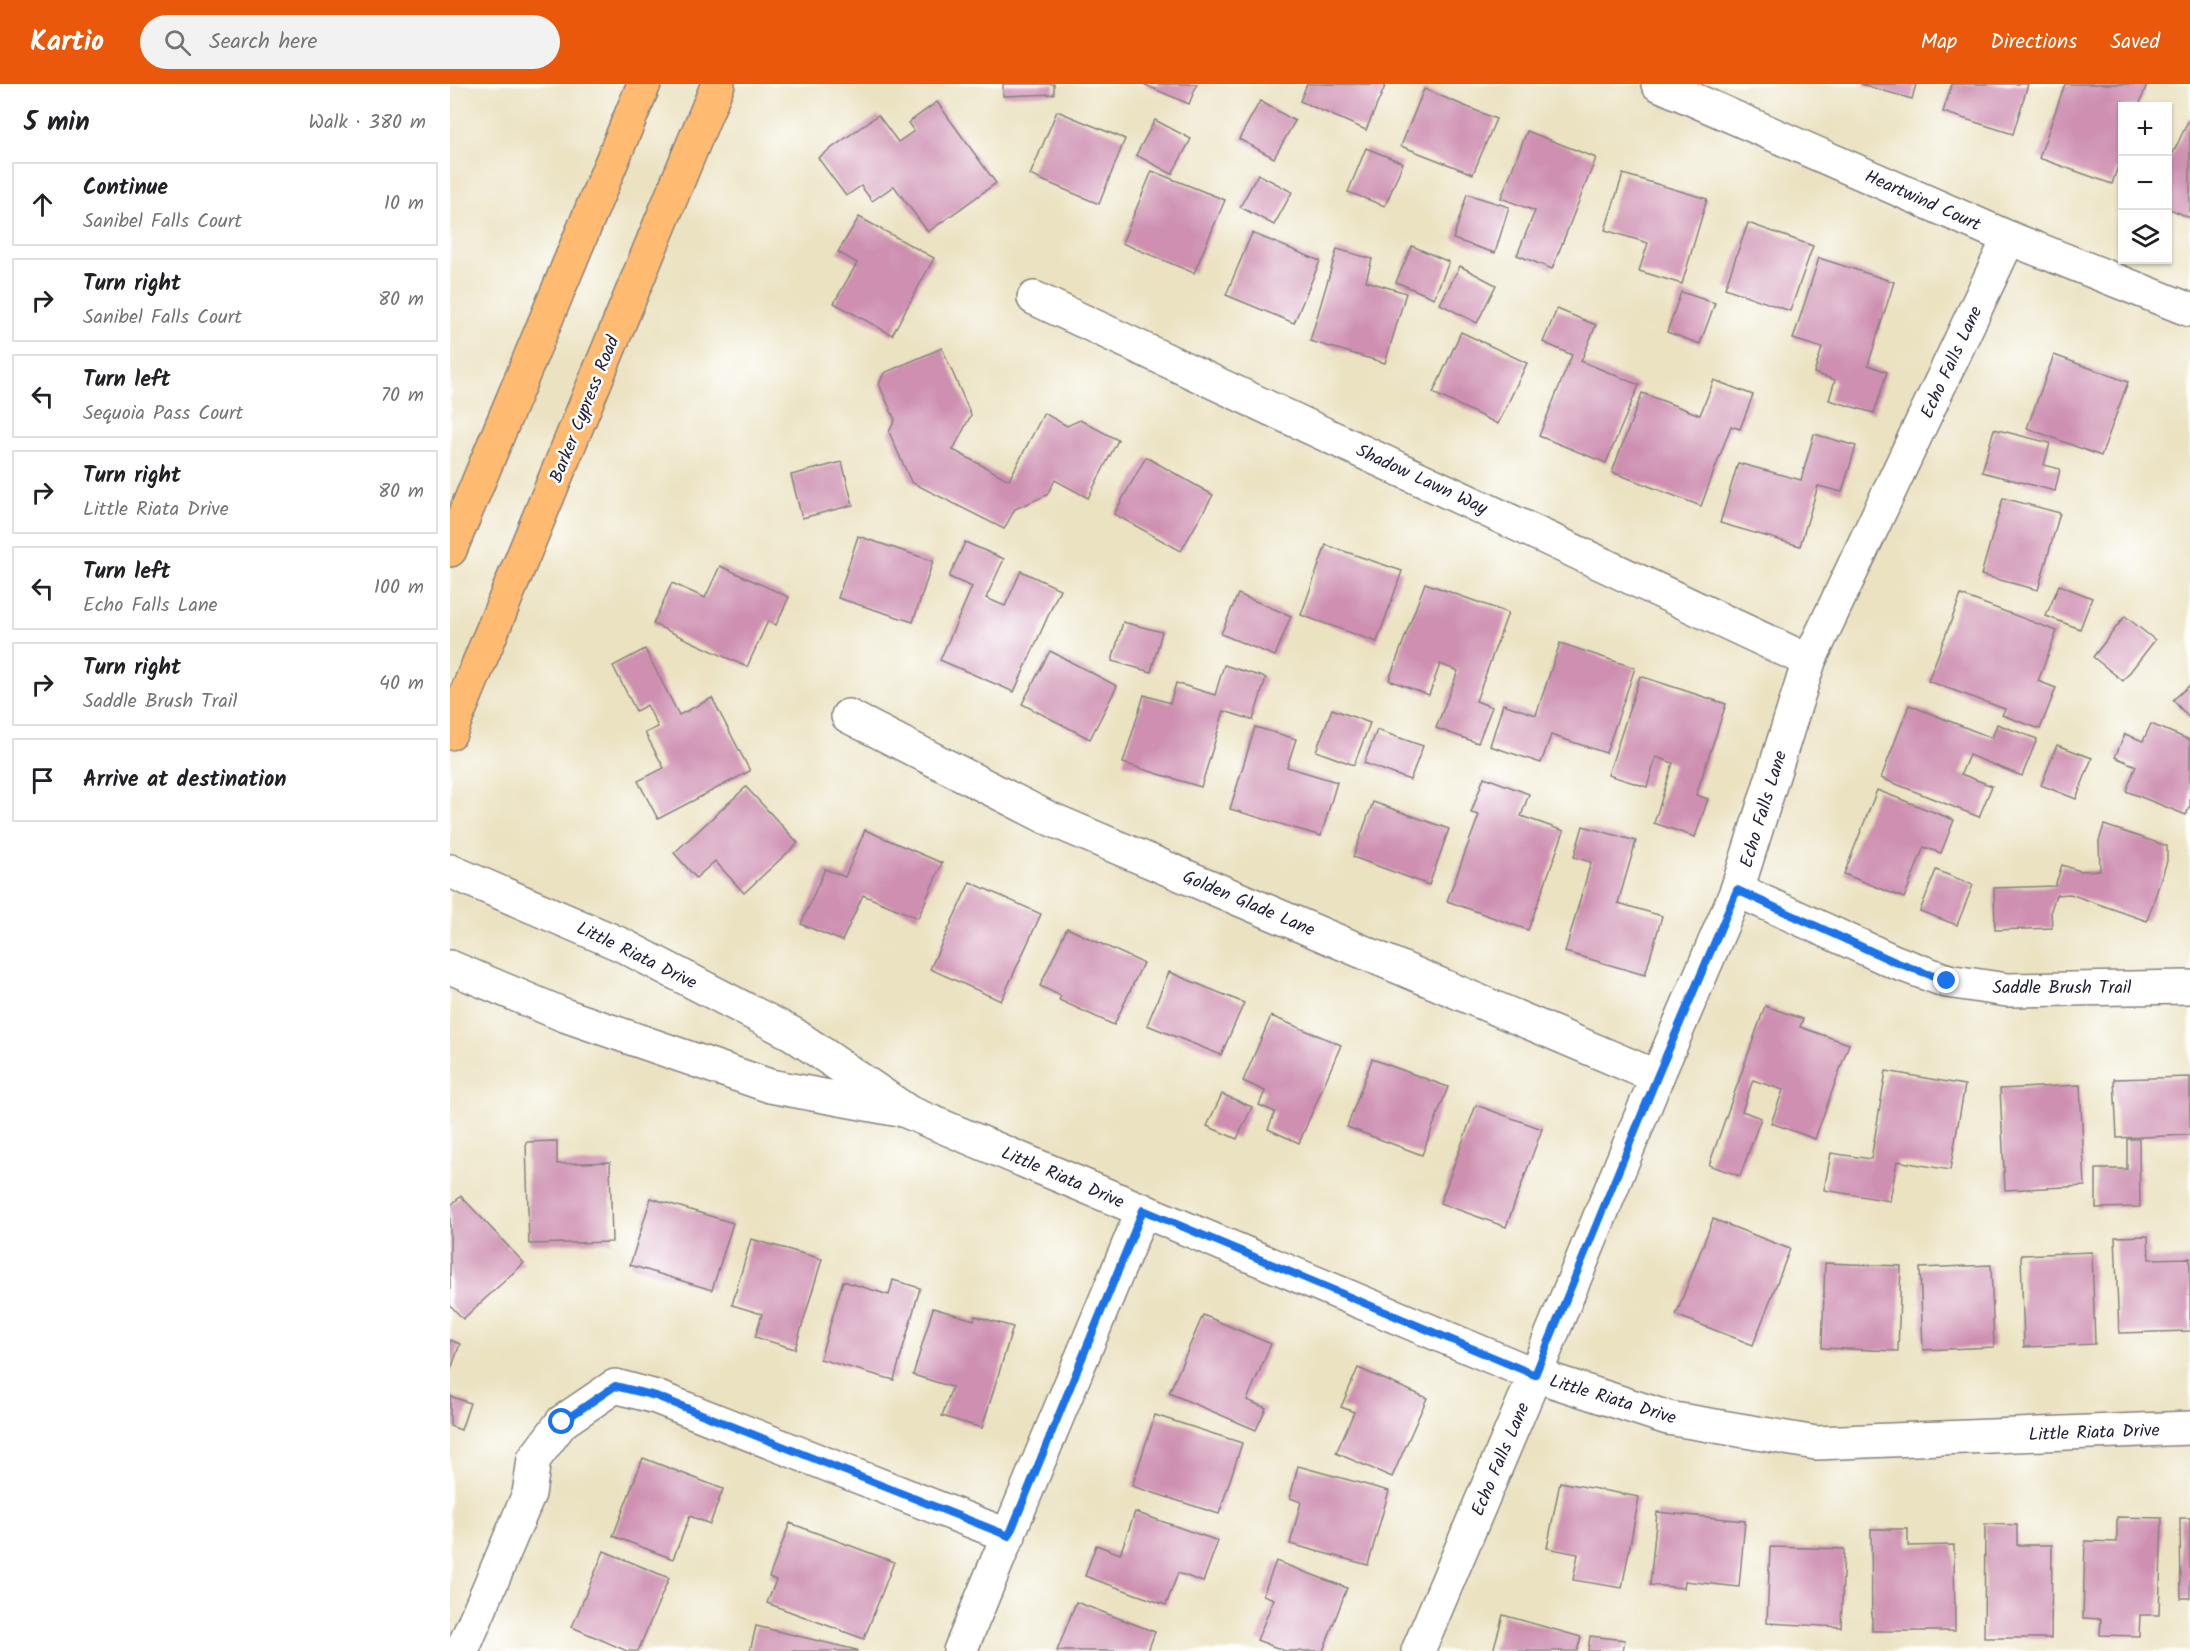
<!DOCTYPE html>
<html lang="en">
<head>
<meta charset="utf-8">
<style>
	body { margin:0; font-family:Kalam,sans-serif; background:#f2f2f2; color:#202124 }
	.controls { position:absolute; right:18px; top:18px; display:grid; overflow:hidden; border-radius:0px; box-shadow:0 2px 4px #0004 }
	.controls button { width:54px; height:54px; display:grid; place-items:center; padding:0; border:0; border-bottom:2px solid #e0e0e0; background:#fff; color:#202124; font:30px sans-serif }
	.stop { position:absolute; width:18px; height:18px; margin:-14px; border:4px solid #1a73e8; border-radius:50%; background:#fff }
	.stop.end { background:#1a73e8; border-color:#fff; box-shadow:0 2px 6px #0008 }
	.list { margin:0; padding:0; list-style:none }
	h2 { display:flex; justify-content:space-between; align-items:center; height:78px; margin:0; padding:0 24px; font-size:26px }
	h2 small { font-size:20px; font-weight:400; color:#757577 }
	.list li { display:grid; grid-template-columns:39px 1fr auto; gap:18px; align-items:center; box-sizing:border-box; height:84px; margin:0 12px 12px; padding:0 12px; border:2px solid #e0e0e0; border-radius:0px }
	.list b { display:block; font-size:22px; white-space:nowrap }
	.list p { margin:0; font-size:20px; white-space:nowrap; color:#757577 }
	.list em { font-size:20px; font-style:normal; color:#757577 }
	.icon { flex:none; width:33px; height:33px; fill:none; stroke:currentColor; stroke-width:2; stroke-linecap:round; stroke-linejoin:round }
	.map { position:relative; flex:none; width:1740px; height:1567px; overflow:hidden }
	header { display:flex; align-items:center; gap:36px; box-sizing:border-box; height:84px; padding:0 30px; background:#ea580c; color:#fff }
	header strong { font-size:28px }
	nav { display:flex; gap:33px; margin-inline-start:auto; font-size:21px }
	.search { width:420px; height:54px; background:#f2f2f2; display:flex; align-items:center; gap:15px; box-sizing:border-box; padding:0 21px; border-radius:33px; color:#757577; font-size:22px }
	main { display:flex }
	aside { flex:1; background:#fff }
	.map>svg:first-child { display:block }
	.building { fill:#ce8fb0 }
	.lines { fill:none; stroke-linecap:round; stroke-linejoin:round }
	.minor-casing { stroke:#86827e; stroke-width:36 }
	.major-casing { stroke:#86827e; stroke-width:36 }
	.minor { stroke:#fff; stroke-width:33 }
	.major { stroke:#ffbb71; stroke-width:33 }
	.route { stroke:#1a73e8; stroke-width:8 }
	.labels { text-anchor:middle; stroke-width:5; stroke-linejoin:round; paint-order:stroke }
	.street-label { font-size:18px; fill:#22223b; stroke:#fff }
</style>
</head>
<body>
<header>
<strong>Kartio</strong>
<div class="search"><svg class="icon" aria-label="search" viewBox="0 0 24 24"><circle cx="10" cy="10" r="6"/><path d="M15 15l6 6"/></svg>Search here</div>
<nav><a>Map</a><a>Directions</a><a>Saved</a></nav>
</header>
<main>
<aside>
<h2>5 min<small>Walk · 380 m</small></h2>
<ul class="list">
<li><svg class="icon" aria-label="ahead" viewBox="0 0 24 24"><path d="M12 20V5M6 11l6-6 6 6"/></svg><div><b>Continue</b><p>Sanibel Falls Court</p></div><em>10 m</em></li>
<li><svg class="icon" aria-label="right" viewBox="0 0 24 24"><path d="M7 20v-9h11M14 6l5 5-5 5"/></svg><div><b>Turn right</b><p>Sanibel Falls Court</p></div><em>80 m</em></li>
<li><svg class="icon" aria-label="left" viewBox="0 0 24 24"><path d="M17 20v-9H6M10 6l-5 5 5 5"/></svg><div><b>Turn left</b><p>Sequoia Pass Court</p></div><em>70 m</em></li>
<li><svg class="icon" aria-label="right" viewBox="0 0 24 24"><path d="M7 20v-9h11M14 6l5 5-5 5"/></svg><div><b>Turn right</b><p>Little Riata Drive</p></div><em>80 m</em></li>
<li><svg class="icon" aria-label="left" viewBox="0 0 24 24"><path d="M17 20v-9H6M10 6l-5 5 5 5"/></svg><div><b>Turn left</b><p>Echo Falls Lane</p></div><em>100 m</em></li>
<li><svg class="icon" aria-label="right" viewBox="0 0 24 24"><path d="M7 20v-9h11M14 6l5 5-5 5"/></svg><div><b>Turn right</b><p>Saddle Brush Trail</p></div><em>40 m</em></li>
<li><svg class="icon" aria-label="arrive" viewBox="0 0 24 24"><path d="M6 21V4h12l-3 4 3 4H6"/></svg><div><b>Arrive at destination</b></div></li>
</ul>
</aside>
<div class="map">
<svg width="1740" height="1567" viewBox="0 0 1740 1567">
	<rect width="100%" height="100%" fill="#fff"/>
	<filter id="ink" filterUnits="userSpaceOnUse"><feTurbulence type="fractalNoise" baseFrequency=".0167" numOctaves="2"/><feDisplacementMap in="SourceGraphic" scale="12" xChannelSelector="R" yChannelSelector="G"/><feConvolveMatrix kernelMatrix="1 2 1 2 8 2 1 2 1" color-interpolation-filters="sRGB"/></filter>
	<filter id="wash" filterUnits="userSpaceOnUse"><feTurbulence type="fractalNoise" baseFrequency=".008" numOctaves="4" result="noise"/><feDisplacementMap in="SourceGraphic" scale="24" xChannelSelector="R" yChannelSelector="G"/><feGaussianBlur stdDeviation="1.35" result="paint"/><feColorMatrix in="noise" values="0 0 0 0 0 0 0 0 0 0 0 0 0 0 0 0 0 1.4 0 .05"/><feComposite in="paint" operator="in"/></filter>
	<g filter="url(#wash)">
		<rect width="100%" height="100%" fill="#ebe2c1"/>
		<g id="blocks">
			<g class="building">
				<path d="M553 0H604V10L553 12Z"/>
				<path d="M693 0H747L739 20Z"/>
				<path d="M857 0H936L916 46 850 17Z"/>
				<path d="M1410 0H1466L1462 15Z"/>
				<path d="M1502 0H1578L1563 50 1493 28Z"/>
				<path d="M1615 0H1697L1689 22H1672V70L1662 100 1589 74Z"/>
				<path d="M974 5 1046 35 1023 90 951 62Z"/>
				<path d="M810 17 845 37 824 74 789 55Z"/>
				<path d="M487 18 546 99 478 148 444 102 422 117 411 102 396 112 368 74 428 31 448 58 464 47 458 39Z"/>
				<path d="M607 27 675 55 649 120 580 91Z"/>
				<path d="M1740 33V134L1718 124V80Z"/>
				<path d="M705 36 741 55 722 90 686 71Z"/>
				<path d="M1077 47 1146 74 1102 185 1067 171 1085 127 1051 114Z"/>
				<path d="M916 64 953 79 935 122 898 108Z"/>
				<path d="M702 87 775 116 744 189 672 159Z"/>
				<path d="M808 90 842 108 824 141 790 123Z"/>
				<path d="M1173 90 1257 115 1232 200 1189 187 1198 159 1155 146Z"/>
				<path d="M1017 110 1059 123 1045 169 1003 155Z"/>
				<path d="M409 133 484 174 442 251 384 219 407 179 388 168Z"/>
				<path d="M1298 139 1363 162 1340 227 1275 204Z"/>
				<path d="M802 149 870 177 844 239 776 211Z"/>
				<path d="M962 162 999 178 984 214 946 198Z"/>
				<path d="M887 165 922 175 916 197 956 209 935 279 860 257Z"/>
				<path d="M1369 174 1444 198 1418 281 1437 288 1424 329 1379 316 1385 296 1364 289 1372 264 1343 255Z"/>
				<path d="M1010 182 1046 201 1027 239 990 220Z"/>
				<path d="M1231 208 1265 219 1250 260 1217 248Z"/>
				<path d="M1107 225 1146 241 1131 277 1189 301 1156 379 1089 352 1122 271 1093 258Z"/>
				<path d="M1011 248 1077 279 1048 340 983 309Z"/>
				<path d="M492 264 521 331 503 366 559 396 594 329 617 342 630 336 668 356 638 414 605 396 597 411 565 425 554 445 461 398 439 348 445 336 429 300 434 289Z"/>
				<path d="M1604 271 1678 298 1651 372 1577 344Z"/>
				<path d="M1264 296 1303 311 1290 345 1281 342 1251 422 1162 388 1192 309 1250 331Z"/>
				<path d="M1544 345 1600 359 1594 381 1610 385 1605 407 1532 388Z"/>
				<path d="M1364 350 1406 362 1392 408 1368 402 1350 462 1270 439 1288 379 1351 396Z"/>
				<path d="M696 373 763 411 731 467 664 430Z"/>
				<path d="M392 378 403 421 352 434 341 391Z"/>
				<path d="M1553 414 1610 429 1588 506 1531 491Z"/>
				<path d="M408 452 483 477 463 538 388 514Z"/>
				<path d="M515 458 554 475 536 514 555 522 571 487 610 505 564 608 490 576 522 503 499 493Z"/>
				<path d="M876 461 952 487 927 558 851 531Z"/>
				<path d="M270 482 339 513 326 541 318 537 297 583 203 540 222 499 255 514Z"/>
				<path d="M975 499 1058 529 1026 617 1042 623 1028 659 986 644 1008 587 990 580 979 611 939 596Z"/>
				<path d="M1609 501 1642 514 1630 545 1596 532Z"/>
				<path d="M788 510 841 532 825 572 771 550Z"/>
				<path d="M1511 511 1607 547 1588 597 1606 604 1590 645 1552 631 1555 625 1478 597Z"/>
				<path d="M1675 532 1705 556 1673 597 1643 573Z"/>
				<path d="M673 538 712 548 701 588 662 577Z"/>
				<path d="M1110 559 1185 584 1156 669 1101 651 1091 679 1040 662 1053 620 1086 631Z"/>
				<path d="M195 565 229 631 262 614 300 687 208 735 188 697 214 684 195 649 208 643 197 621 186 627 163 582Z"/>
				<path d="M600 567 667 602 640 655 572 620Z"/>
				<path d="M774 581 816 594 803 636 774 627 751 703 673 679 694 611 720 619 726 599 765 611Z"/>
				<path d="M1190 592 1276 620 1246 711 1258 715 1245 753 1204 739 1223 679 1206 673 1197 703 1158 691Z"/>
				<path d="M1740 601V635L1723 616Z"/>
				<path d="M1459 621 1542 654 1547 640 1587 655 1572 692 1519 671 1511 690 1542 702 1529 733 1431 694Z"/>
				<path d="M882 625 920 639 904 681 866 667Z"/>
				<path d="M1701 640 1740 656V721L1736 731 1676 707 1686 682 1665 673 1675 650 1693 657Z"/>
				<path d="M805 643 846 655 837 683 887 698 871 752 780 725Z"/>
				<path d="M927 646 973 662 960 696 914 679Z"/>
				<path d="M1607 661 1642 674 1626 715 1591 701Z"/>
				<path d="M1034 693 1079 710 1071 732 1114 747 1078 846 997 817 1029 731 1021 729Z"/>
				<path d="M296 703 348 759 294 809 265 777 246 794 224 769Z"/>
				<path d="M1427 706 1504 736 1491 769 1474 763 1454 814 1394 790Z"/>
				<path d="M923 718 999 745 979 801 903 773Z"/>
				<path d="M1654 741 1717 762V777L1697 837 1620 810 1606 811 1601 826 1602 844 1545 846 1544 804 1605 802 1612 781 1630 787 1650 786 1649 757Z"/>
				<path d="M1133 742 1186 757 1168 819 1212 832 1195 891 1115 868 1141 778 1124 773Z"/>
				<path d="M415 746 492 779 468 834 413 811 392 857 351 840 375 785 395 793Z"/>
				<path d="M1486 786 1523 801 1507 841 1470 827Z"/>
				<path d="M520 798 591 830 551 917 480 885Z"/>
				<path d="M617 844 693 879 664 941 609 916 611 912 590 902Z"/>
				<path d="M719 888 794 919 771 971 697 941Z"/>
				<path d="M1315 922 1353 935 1350 943 1399 960 1365 1055 1321 1039 1333 1006 1303 996 1292 1027 1311 1034 1290 1092 1259 1081Z"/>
				<path d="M821 932 891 961 849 1059 818 1045 825 1028 809 1021 815 1007 793 997Z"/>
				<path d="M922 975 998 1003 972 1071 897 1043Z"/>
				<path d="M1436 987 1515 1001 1500 1086 1447 1077 1440 1117 1374 1106 1381 1069 1421 1075Z"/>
				<path d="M1740 993V1051L1667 1054 1664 995Z"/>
				<path d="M1630 1001 1635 1102 1555 1106 1550 1005Z"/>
				<path d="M772 1010 802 1023 787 1055 757 1042Z"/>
				<path d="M1026 1021 1092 1045 1056 1143 990 1119Z"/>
				<path d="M1677 1055H1689L1690 1123 1646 1124V1085H1677Z"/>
				<path d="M107 1057V1080L160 1078 162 1158 79 1160 76 1058Z"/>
				<path d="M11 1112 74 1179 13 1235 0 1221V1122Z"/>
				<path d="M201 1114 283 1139 262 1206 180 1181Z"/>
				<path d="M1263 1135 1340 1165 1303 1261 1226 1231Z"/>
				<path d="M1698 1152 1699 1175 1740 1174V1247L1669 1249 1665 1153Z"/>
				<path d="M301 1155 372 1175 345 1265 305 1253 312 1230 282 1221Z"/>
				<path d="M1642 1168 1645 1260 1574 1263 1571 1171Z"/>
				<path d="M1375 1179 1451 1182 1448 1267 1372 1264Z"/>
				<path d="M1541 1181 1544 1263 1473 1266 1470 1184Z"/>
				<path d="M443 1196 470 1204 444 1296 370 1275 393 1197 439 1211Z"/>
				<path d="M483 1224 524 1236 525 1232 563 1243 532 1344 492 1332 502 1303 463 1291Z"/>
				<path d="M753 1231 821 1260 797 1316 816 1324 806 1346 719 1309Z"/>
				<path d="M0 1256 10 1260 0 1288Z"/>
				<path d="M908 1284 977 1314 942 1393 886 1369 904 1328 891 1323Z"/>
				<path d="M0 1312 20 1319 11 1346 0 1342Z"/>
				<path d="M705 1331 792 1359 769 1430 682 1402Z"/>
				<path d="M193 1374 273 1405 260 1440 240 1432 223 1475 163 1452Z"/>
				<path d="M848 1382 939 1407 918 1481 840 1460 851 1418 840 1414Z"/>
				<path d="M1110 1398 1189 1413 1172 1504 1123 1496 1128 1470 1097 1464Z"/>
				<path d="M685 1428 768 1457 753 1498 728 1489 716 1521 635 1492 646 1461 670 1470Z"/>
				<path d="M1207 1428 1295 1437 1289 1503 1235 1497 1234 1504 1200 1501Z"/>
				<path d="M1667 1433 1712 1434 1709 1531H1690L1689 1552 1650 1551 1651 1535 1633 1534 1635 1457 1667 1458Z"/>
				<path d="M1730 1434H1740V1514H1731Z"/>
				<path d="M340 1439 444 1478 414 1555 317 1519 326 1496 319 1493Z"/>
				<path d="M1535 1440 1567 1441V1461H1602L1601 1554H1534Z"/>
				<path d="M1421 1445H1458V1462L1504 1461 1505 1547H1422Z"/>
				<path d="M1320 1463 1394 1465 1391 1543 1317 1539Z"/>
				<path d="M154 1467 219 1494 188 1567H177L122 1543Z"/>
				<path d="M826 1477 897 1504 873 1567H835L807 1556 824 1515 813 1511Z"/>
				<path d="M626 1518 705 1548 698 1567H607Z"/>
				<path d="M1053 1531 1131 1553 1127 1567H1043Z"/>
				<path d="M306 1542 407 1566V1567H300Z"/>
				<path d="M1140 1552 1175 1556 1173 1567H1138Z"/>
			</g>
		</g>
	</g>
	<g filter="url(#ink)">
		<use href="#blocks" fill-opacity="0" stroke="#86827e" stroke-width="1.5"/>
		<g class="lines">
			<defs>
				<g id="minor">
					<path d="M1208 0 1559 154 1740 226"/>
					<path d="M584 214 1359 577"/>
					<path d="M398 632 596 733 1207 993"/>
					<path d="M0 787 172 861 343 950 458 1028 1085 1291 1218 1334 1366 1359 1740 1344"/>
					<path d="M1287 806 1445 878 1497 897 1557 906 1740 903"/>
					<path d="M0 883 114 931 320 1002 444 1025"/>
					<path d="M12 1567 79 1410 84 1375 112 1338 165 1302 206 1313 559 1452"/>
					<path d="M510 1567 693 1126"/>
					<path d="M968 1567 1085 1291 1207 993 1287 806 1359 577 1559 154"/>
				</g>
				<g id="major">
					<path d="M0 466 194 0"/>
					<path d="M0 649 268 0"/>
				</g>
			</defs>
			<use href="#minor" class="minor-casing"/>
			<use href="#major" class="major-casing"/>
			<use href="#minor" class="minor"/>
			<use href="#major" class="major"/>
		</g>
	</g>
	<g class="lines" filter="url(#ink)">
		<path class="route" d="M112 1338 165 1302 206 1312 559 1452 693 1126 1085 1291 1207 993 1287 806 1445 878 1497 897"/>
	</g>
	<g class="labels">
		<g class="street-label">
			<text transform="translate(1473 116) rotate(24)" y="6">Heartwind Court</text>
			<text transform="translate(1501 278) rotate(-65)" y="6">Echo Falls Lane</text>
			<text transform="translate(134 325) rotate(-68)" y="6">Barker Cypress Road</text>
			<text transform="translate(972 395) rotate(25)" y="6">Shadow Lawn Way</text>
			<text transform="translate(1313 725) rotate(-73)" y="6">Echo Falls Lane</text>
			<text transform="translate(799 819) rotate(23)" y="6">Golden Glade Lane</text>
			<text transform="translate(187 871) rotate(26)" y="6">Little Riata Drive</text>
			<text x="1612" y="909">Saddle Brush Trail</text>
			<text transform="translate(613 1093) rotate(23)" y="6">Little Riata Drive</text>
			<text transform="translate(1163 1315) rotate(17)" y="6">Little Riata Drive</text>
			<text transform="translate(1644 1348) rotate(-2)" y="6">Little Riata Drive</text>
			<text transform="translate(1050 1375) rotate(-67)" y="6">Echo Falls Lane</text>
		</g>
	</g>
</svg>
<div class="controls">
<button>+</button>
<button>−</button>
<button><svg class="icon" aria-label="layers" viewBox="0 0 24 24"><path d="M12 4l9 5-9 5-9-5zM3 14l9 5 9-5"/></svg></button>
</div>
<div class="stop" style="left:112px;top:1338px"></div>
<div class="stop end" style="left:1497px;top:897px"></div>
</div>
</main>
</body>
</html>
